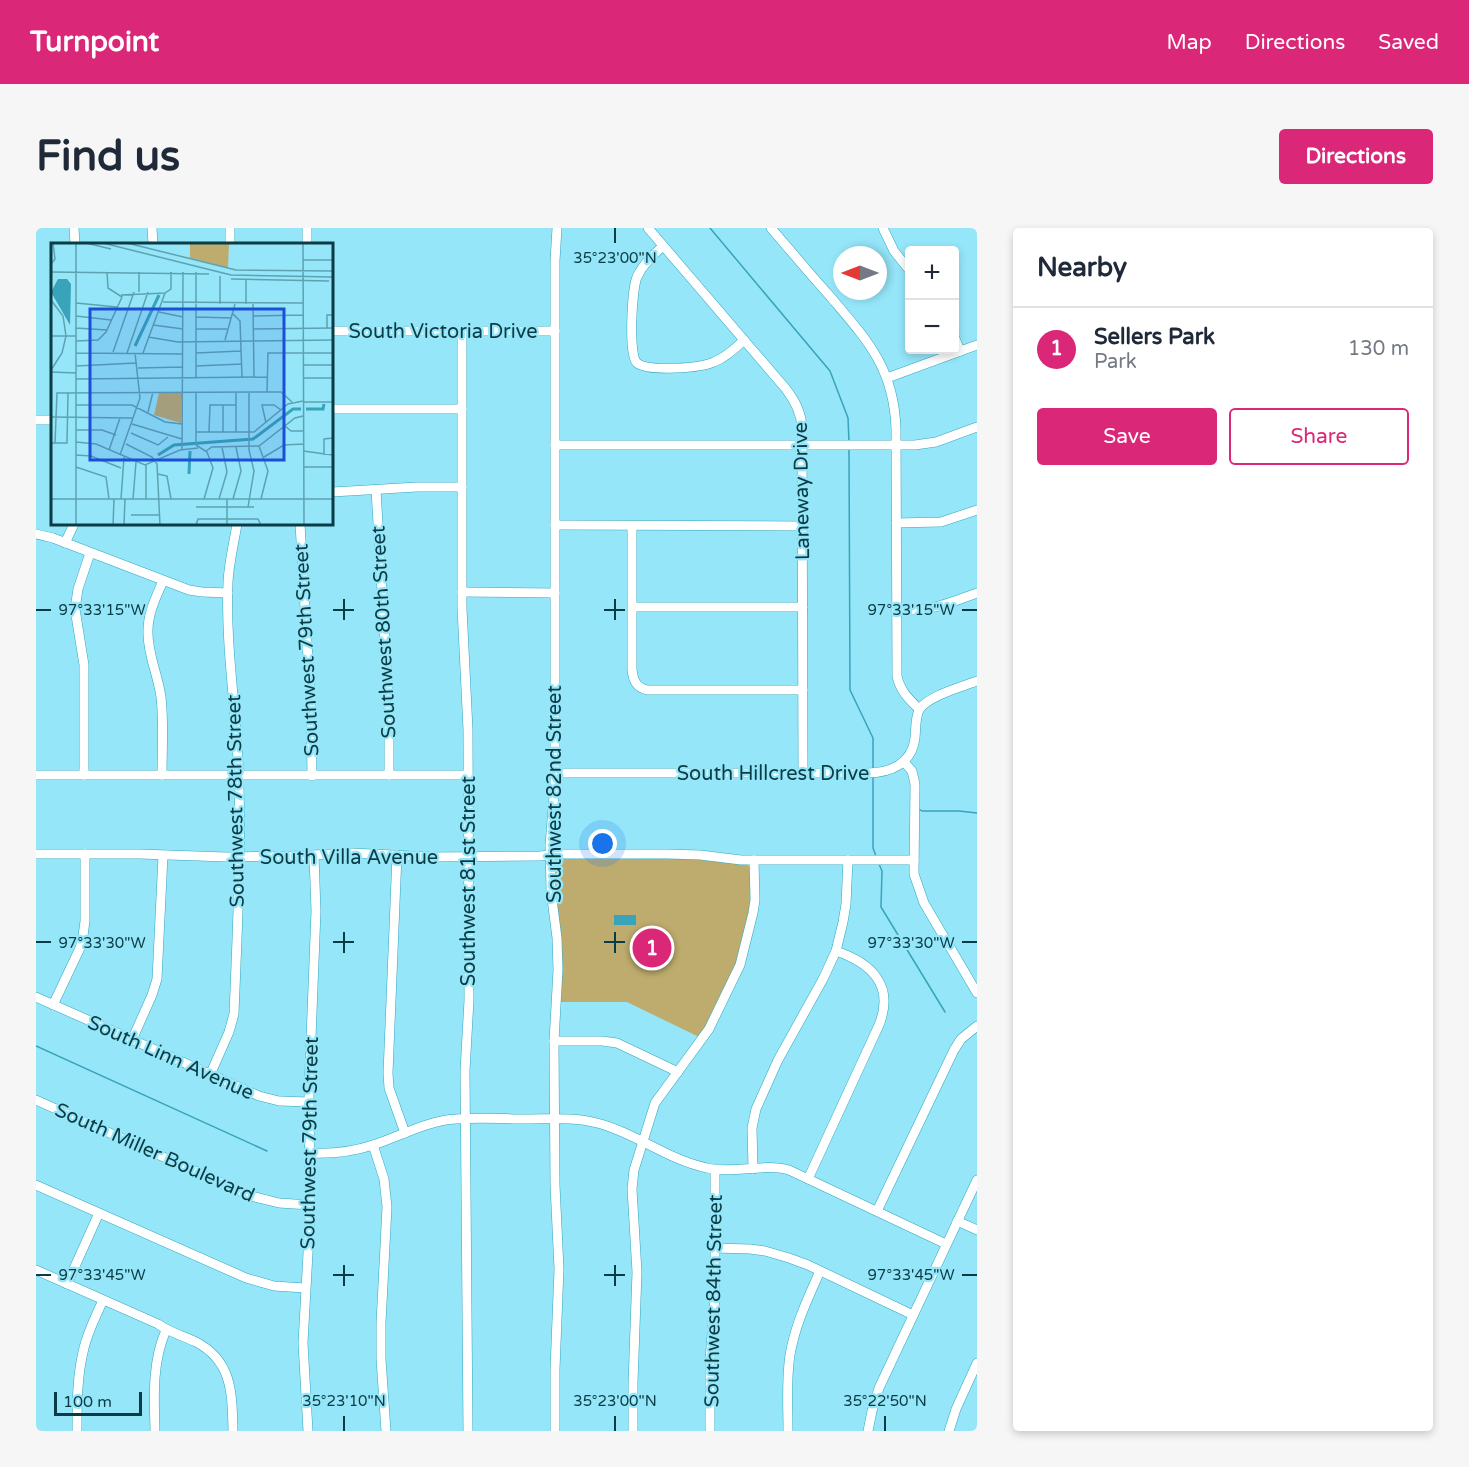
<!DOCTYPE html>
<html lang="en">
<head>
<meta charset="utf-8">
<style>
	body { margin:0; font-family:"Varela Round",sans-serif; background:#f6f6f7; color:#1f2937 }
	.controls { position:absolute; right:18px; top:18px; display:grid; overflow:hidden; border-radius:6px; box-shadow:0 3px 9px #0003 }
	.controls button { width:54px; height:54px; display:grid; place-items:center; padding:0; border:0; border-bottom:2px solid #e0e1e3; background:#fff; color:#1f2937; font:30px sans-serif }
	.compass { position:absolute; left:797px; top:18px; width:54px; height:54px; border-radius:50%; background:#fff; box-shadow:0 3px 9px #0003; rotate:270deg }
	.scale { position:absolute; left:18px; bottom:15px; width:88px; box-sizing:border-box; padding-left:6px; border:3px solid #0a3c45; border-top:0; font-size:16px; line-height:21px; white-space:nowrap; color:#0a3c45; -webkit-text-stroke:4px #95e6f9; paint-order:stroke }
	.you { position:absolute; left:567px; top:616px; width:21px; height:21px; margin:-15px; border:4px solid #fff; border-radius:50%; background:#1a73e8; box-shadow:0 0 0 9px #1a73e833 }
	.badge { display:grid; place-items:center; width:39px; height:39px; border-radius:50%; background:#db2777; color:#fff; font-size:20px; font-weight:700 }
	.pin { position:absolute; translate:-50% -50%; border:3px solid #fff; box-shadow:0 2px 6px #0006 }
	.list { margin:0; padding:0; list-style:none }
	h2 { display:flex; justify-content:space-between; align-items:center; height:78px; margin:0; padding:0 24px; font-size:26px }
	h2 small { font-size:20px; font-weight:400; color:#747a83 }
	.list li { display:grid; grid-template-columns:39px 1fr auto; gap:18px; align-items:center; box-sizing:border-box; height:84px; padding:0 24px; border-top:2px solid #e0e1e3 }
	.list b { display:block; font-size:22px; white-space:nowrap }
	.list p { margin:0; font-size:20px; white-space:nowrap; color:#747a83 }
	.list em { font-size:20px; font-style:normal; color:#747a83 }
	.actions { display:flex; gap:12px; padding:18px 24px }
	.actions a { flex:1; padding:14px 0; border:2px solid #db2777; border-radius:6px; text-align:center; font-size:21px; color:#db2777 }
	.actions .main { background:#db2777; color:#fff }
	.map { position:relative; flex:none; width:941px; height:1203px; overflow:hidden; border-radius:6px }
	header { display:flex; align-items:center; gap:36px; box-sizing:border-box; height:84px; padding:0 30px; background:#db2777; color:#fff }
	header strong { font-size:28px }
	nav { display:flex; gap:33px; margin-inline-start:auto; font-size:21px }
	.intro { display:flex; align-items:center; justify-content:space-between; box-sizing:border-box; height:144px; padding:0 36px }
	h1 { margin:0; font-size:42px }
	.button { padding:15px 27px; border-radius:6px; background:#db2777; color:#fff; font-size:21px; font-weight:700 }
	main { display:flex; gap:36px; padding:0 36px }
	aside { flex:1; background:#fff; border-radius:6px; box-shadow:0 3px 9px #0003 }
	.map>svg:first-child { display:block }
	.green { fill:#beac6e }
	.water { fill:#38a3b9 }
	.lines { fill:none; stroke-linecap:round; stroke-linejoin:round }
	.stream { stroke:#38a3b9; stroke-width:1.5 }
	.minor-casing { stroke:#33a6bd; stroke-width:10 }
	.minor { stroke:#fff; stroke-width:9 }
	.ticks { fill:none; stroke:#0a3c45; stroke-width:2 }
	.labels { text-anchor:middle; stroke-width:4.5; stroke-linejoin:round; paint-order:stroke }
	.street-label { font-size:20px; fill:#0a3c45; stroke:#95e6f9 }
	.inset-river { fill:none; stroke:#38a3b9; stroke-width:3 }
	.inset-road { fill:none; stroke:#5da2b1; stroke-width:1.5 }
	.view { fill:#1d4ed8; fill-opacity:0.15; stroke:#1d4ed8; stroke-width:3 }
	.inset-edge { fill:none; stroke:#0a3c45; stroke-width:3 }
	.ticks-label { font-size:15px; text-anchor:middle; fill:#0a3c45; stroke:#95e6f9; stroke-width:4.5; stroke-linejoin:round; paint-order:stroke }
</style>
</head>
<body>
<header>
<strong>Turnpoint</strong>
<nav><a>Map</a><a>Directions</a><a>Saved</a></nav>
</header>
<div class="intro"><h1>Find us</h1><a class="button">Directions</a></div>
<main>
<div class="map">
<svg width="941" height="1203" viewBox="0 0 941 1203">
	<rect width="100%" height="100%" fill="#95e6f9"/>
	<path class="green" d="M526 629H635L710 636 714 639 715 674 714 685 698 742 671 797 663 809 591 774H524L518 635 521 631Z"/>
	<rect class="water" x="578" y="687" width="22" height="10"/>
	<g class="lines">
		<g class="stream">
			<path d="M674 0 794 143 812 190 813 214"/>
			<path d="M813 222 814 462 837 510V542"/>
			<path d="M837 550V620L840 628"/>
			<path d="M883 581 886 583H923L941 585"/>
			<path d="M843 636 846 643 845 679 909 784"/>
			<path d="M0 818 231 923"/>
		</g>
		<defs>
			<g id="minor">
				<path d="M38 0 39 16"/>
				<path d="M116 0 117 16"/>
				<path d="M194 0V16"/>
				<path d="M271 0V16"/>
				<path d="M612 0 750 161C759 173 765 184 766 199L767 545"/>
				<path d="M735 0C754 22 773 45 793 67 830 111 858 139 860 201L861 448C864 463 873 471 883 481"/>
				<path d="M847 0 858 23 874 43"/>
				<path d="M627 18C617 27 607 36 601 49 596 61 592 127 601 135 613 144 665 140 678 134 690 129 699 121 708 112"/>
				<path d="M296 103H519"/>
				<path d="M426 104V380L432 502 433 772 429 843 432 1203"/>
				<path d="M918 108 924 123"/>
				<path d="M851 150 941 117"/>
				<path d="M296 181H426"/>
				<path d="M0 192H16"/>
				<path d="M519 217H879L900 214 941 199"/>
				<path d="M340 262 353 482V547"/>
				<path d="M296 264 381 259H426"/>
				<path d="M860 295 905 294 941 282"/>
				<path d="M264 296 275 481 276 548"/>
				<path d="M519 297 767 298"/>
				<path d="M596 298V441C597 452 600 460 612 462H767"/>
				<path d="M0 306 17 310 153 362 166 364 192 365"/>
				<path d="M29 315 38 296"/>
				<path d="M426 364 519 365"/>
				<path d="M597 379H767"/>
				<path d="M861 382C893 384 911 376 941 365"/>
				<path d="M868 534 876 543 879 556 878 646 888 675 941 765"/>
				<path d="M519 545H831C854 545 876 536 879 510 880 501 879 491 883 482 891 468 926 459 941 453"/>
				<path d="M0 547H432"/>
				<path d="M48 547V437L39 381 42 361 54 325"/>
				<path d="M126 547C126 521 128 495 125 469 122 447 112 427 112 406 111 387 120 369 127 353"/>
				<path d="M0 626H104L190 629 255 628 317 625 396 629 504 628 525 626H632L664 627 705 632H878"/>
				<path d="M361 627 352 845 353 860 369 905"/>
				<path d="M0 769 223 868 243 873 273 874"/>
				<path d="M17 777 44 720 47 708 49 693V626"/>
				<path d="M96 812 116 767 121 751 127 628"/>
				<path d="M518 813H566L581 815 642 844"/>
				<path d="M174 847 193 804 198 786C201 710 205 634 203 558 202 490 189 422 192 354 193 334 198 315 201 296"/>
				<path d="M0 872 215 968 243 975 274 977"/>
				<path d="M337 917 348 951 351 979 345 1095V1131L350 1203"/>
				<path d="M274 925C296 926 316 924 337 917 362 909 393 892 420 891 444 889 469 891 493 891 515 891 539 889 561 895 600 905 632 932 671 940 697 946 727 935 753 942L910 1016"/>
				<path d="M717 941 716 900 720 881 742 832 787 751 800 723 807 694 810 676 812 632"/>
				<path d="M772 951 843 797C859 757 835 735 800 723"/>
				<path d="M0 957 210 1050 238 1058 269 1060"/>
				<path d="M841 983 918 822 925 811 941 798"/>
				<path d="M921 993 941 1002"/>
				<path d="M679 1020 714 1021 729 1023 753 1030 772 1037 877 1087"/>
				<path d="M0 1042 122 1096C133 1104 147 1108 160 1114 197 1133 196 1167 197 1203"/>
				<path d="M31 1056 63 985"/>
				<path d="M41 1203C41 1175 41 1147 48 1120 52 1103 60 1088 67 1072"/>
				<path d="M119 1203C118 1169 116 1134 130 1102"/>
				<path d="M272 1203 267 1115 274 989 273 861 280 683 278 628"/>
				<path d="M519 1203V1141L523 1041 519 957 518 813 522 742 521 710 515 663 514 617 519 555V33L521 0"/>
				<path d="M597 1203V1155L601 1044 596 961 598 942 619 875 673 801 704 737 717 685 719 672 718 632"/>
				<path d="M674 1203V1131L679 1070V942"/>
				<path d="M752 1203C752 1178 750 1152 754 1127 759 1097 772 1070 784 1043"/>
				<path d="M832 1203 836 1183 843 1160 941 952"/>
				<path d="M913 1203 920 1181 941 1135"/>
			</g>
		</defs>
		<use href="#minor" class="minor-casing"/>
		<use href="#minor" class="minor"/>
	</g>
	<path class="ticks" d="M579 0V15M308 371V392M579 371V392M0 382H15M297 382H318M568 382H589M926 382H941M308 704V725M579 704V725M0 714H15M297 714H318M568 714H589M926 714H941M308 1037V1058M579 1037V1058M0 1047H15M297 1047H318M568 1047H589M926 1047H941M308 1188V1203M579 1188V1203M849 1188V1203"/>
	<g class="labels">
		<g class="street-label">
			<text x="407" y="110">South Victoria Drive</text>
			<text transform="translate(765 263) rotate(-91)" y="7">Laneway Drive</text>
			<text transform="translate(347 404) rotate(-93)" y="7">Southwest 80th Street</text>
			<text transform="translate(270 422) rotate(-93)" y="7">Southwest 79th Street</text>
			<text x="737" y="552">South Hillcrest Drive</text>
			<text transform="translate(518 566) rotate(-90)" y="7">Southwest 82nd Street</text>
			<text transform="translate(199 573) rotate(-91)" y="7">Southwest 78th Street</text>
			<text x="313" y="636">South Villa Avenue</text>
			<text transform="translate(432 653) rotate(-90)" y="7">Southwest 81st Street</text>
			<text transform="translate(135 829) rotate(24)" y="7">South Linn Avenue</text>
			<text transform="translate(273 915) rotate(-89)" y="7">Southwest 79th Street</text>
			<text transform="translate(119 924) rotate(24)" y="7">South Miller Boulevard</text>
			<text transform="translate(677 1073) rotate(-89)" y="7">Southwest 84th Street</text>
		</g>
	</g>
	<g transform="translate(15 15)">
		<rect width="282" height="282" fill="#95e6f9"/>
		<path d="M139 0H178L177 25 139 15ZM131 149 130 180 103 172 108 150Z" fill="#beac6e"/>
		<path d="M7 36H16L20 41 19 82 0 49Z" fill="#38a3b9"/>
		<path class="inset-river" d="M84 103 108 52M255 166H272L273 161M107 212 123 202 202 196 242 166H250M138 231 139 208"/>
		<path class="inset-road" d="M25 0V282M35 0 60 6M52 0 180 32 282 34M76 0 185 27 282 28M252 0 253 282M252 17H282M0 21 4 16 2 0M0 29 158 31M88 29V49M145 29V135M169 33V61M180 36 278 38M70 52 115 50M0 57 12 73 15 93 11 110 0 127M112 59 252 60M25 60 66 64M195 61V37M202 61 203 134M108 69 132 74M182 71 189 78 191 134M25 73 60 77M202 73 252 72M145 74 180 75M102 82 132 86M25 85 56 87M276 85V72H282M145 86H176M202 86 282 85M0 93H25M97 94 127 99 282 97M174 97 184 61M25 98 47 97 55 89 71 54 57 45 56 29M62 109 83 49M25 110 132 111M76 110 97 49M92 110 114 50 120 46V29M145 110 190 108M252 122H282M25 123 85 120M145 123 191 121M87 125 132 124M0 129 25 130M252 135H282M25 136 216 134M145 149V202L156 209 162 225 153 256M216 149 217 110H282M252 159H282M25 162H81L114 179 131 181M172 162V189M97 169 102 149M0 174 81 175M215 180 211 162H223L230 167M81 181 131 196M234 183 240 188H252M25 187H51L65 192M145 189H203L237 161 252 158M158 189 159 162H185M185 189V149M80 190 107 202 117 194M25 199 45 201 94 222 129 207 147 205M0 200H16L17 150M4 200 6 150 230 149 241 159M75 201 101 214 106 221 109 282M208 203 217 228 210 256M58 207 69 175M131 207 132 29M155 208 161 204 208 203 244 175 252 173M252 208 282 212M25 212 40 213 70 225M69 212 89 155 84 110M273 212V196L282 195M213 214 233 202 252 201M25 224 55 234 58 256M252 224H282M107 231 116 233 120 256M0 256H282M70 256 73 214M82 256 85 219M95 256V222M168 256 176 229 171 204M176 256V282M182 256 190 228 185 204M145 264H203M197 264 203 228 198 207V149M80 272H109M62 282 63 256M73 282 74 256M145 282 147 276H207L210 282"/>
		<path class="view" d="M39 66H233V217H39Z"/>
		<rect width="282" height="282" class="inset-edge"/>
	</g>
	<g class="ticks-label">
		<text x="579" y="35">35°23'00"N</text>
		<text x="875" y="387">97°33'15"W</text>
		<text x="66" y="387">97°33'15"W</text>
		<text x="875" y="720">97°33'30"W</text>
		<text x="66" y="720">97°33'30"W</text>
		<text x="875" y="1052">97°33'45"W</text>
		<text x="66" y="1052">97°33'45"W</text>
		<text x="308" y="1178">35°23'10"N</text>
		<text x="579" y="1178">35°23'00"N</text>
		<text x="849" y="1178">35°22'50"N</text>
	</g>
</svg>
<div class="controls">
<button>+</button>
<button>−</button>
</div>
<svg class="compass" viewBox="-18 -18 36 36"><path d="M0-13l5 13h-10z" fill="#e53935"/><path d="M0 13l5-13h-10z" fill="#747a83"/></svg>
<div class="scale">100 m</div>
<div class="you"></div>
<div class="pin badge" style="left:616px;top:720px">1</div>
</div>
<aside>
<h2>Nearby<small></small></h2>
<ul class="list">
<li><span class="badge">1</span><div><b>Sellers Park</b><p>Park</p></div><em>130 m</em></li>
</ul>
<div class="actions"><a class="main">Save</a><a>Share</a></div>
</aside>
</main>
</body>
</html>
